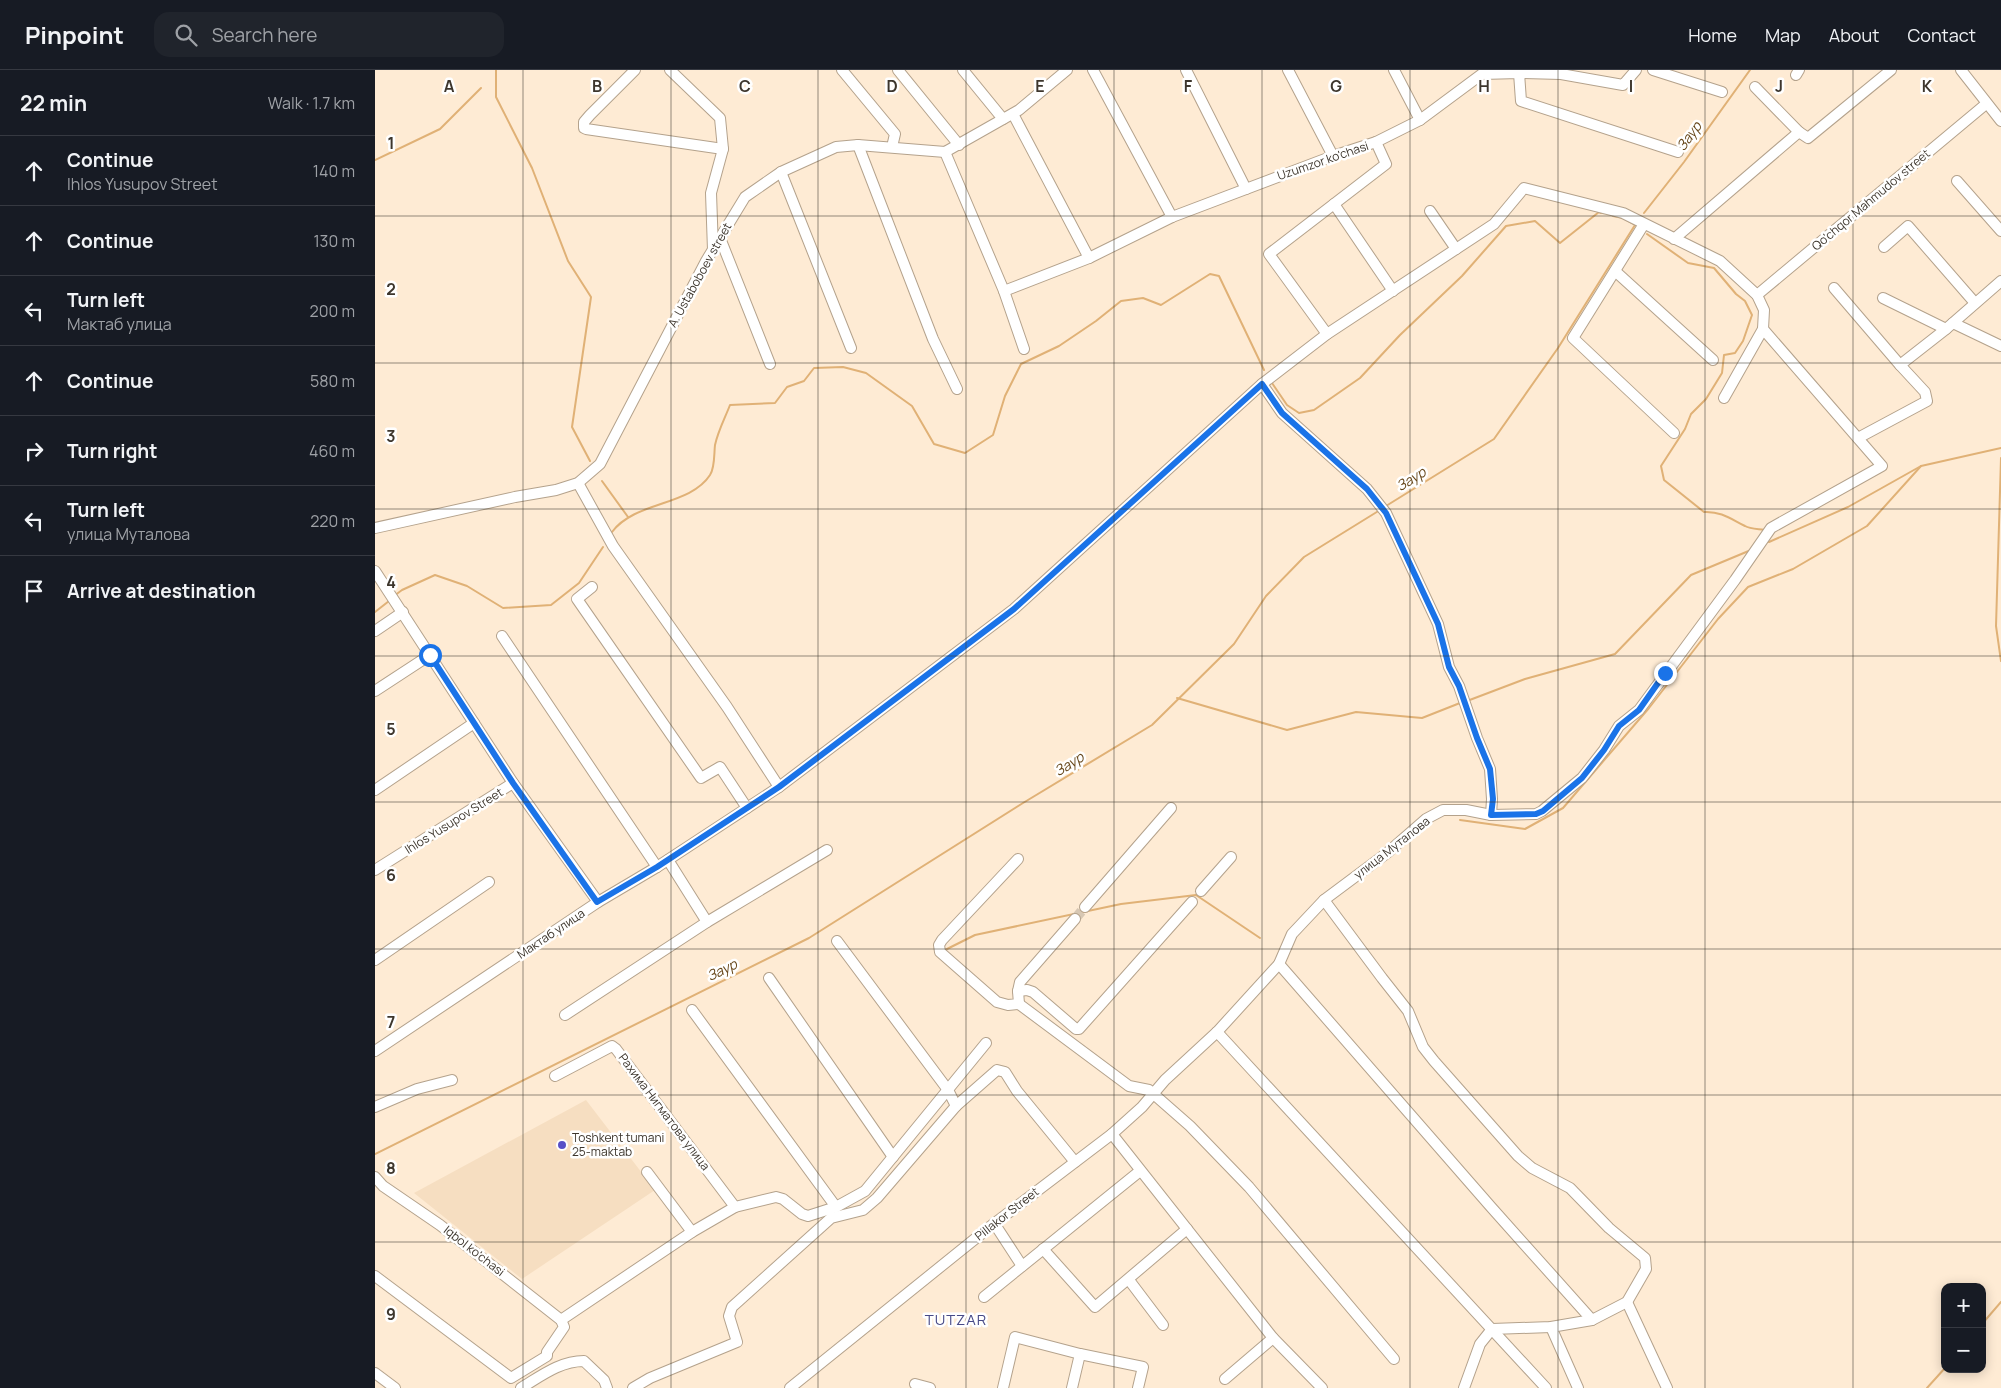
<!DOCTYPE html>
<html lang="en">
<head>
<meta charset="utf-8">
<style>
	body { margin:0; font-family:Manrope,sans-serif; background:#20242c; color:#f1f3f6 }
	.controls { position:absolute; right:15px; bottom:15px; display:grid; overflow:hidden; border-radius:10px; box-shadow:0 2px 12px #0003 }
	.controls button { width:45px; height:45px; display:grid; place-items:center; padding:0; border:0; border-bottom:1px solid #363941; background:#171b24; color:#f1f3f6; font:25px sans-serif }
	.stop { position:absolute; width:15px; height:15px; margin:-11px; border:4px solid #1a73e8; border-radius:50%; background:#fff }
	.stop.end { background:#1a73e8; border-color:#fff; box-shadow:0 1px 5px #0008 }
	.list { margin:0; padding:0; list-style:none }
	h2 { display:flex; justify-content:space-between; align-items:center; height:65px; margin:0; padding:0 20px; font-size:21px }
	h2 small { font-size:16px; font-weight:400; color:#9ea1a6 }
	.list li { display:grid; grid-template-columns:32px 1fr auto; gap:15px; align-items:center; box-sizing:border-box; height:70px; padding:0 20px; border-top:1px solid #363941 }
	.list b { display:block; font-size:19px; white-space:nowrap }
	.list p { margin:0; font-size:16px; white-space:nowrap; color:#9ea1a6 }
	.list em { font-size:16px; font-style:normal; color:#9ea1a6 }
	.icon { flex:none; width:28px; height:28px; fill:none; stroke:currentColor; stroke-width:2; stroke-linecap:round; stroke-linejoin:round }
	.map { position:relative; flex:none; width:1626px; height:1318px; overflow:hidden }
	header { display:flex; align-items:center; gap:30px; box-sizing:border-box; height:70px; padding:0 25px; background:#171b24; border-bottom:1px solid #363941 }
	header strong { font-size:24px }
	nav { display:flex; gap:28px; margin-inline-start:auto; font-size:18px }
	.search { width:350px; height:45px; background:#20242c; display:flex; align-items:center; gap:12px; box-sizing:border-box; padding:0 18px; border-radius:15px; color:#9ea1a6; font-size:19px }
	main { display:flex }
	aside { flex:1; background:#171b24 }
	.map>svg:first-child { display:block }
	.built { fill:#f6dec1 }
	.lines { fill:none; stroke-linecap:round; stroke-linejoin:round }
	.stream { stroke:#e0b176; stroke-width:2 }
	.minor-tunnel { stroke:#d7c7b3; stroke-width:10; stroke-dasharray:10 5; stroke-linecap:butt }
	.minor-casing { stroke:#b4a28c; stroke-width:12 }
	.minor { stroke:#fff; stroke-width:10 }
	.route { stroke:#1a73e8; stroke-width:6 }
	.grid { fill:none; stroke:#3d362d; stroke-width:1; stroke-opacity:0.55 }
	.poi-dot { fill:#5750c7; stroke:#fff; stroke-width:2 }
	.labels { text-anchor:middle; stroke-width:5; stroke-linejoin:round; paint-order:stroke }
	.street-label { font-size:12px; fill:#3d362d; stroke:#fff }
	.poi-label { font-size:12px; fill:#3d362d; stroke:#fff; text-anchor:start }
	.water-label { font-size:14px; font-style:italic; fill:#664619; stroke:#fff }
	.quarter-label { font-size:15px; letter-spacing:1px; fill:#484a87; stroke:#fff }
	.grid-label { font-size:16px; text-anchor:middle; font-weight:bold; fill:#3d362d; stroke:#fff; stroke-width:5; stroke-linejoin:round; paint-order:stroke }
</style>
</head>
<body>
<header>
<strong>Pinpoint</strong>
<div class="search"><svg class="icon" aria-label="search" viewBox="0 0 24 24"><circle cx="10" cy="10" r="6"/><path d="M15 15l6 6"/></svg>Search here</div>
<nav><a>Home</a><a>Map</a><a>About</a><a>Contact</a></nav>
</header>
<main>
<aside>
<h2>22 min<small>Walk · 1.7 km</small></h2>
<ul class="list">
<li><svg class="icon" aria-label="ahead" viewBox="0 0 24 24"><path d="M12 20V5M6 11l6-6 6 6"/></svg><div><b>Continue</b><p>Ihlos Yusupov Street</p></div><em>140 m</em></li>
<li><svg class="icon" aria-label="ahead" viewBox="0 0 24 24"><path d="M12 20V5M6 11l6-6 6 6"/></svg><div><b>Continue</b></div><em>130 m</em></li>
<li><svg class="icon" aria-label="left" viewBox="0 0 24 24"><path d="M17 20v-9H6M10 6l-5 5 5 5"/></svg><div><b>Turn left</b><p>Мактаб улица</p></div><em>200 m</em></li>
<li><svg class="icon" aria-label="ahead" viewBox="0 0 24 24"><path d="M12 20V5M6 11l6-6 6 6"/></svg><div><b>Continue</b></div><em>580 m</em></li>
<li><svg class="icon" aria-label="right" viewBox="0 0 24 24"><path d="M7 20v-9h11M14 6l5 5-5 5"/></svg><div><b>Turn right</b></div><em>460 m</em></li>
<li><svg class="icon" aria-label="left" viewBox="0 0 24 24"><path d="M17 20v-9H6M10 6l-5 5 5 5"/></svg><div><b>Turn left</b><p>улица Муталова</p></div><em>220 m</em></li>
<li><svg class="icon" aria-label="arrive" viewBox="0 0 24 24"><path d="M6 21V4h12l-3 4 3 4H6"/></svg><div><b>Arrive at destination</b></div></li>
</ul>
</aside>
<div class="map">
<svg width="1626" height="1318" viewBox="0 0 1626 1318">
	<rect width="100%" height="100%" fill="#feebd4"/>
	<path class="built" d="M211 1030 280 1120 147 1209 39 1123Z"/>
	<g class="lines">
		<g class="stream">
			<path d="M121 0V27L157 98 193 191 216 227 197 357 215 391"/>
			<path d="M0 90 65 59 106 18"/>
			<path d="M1269 143 1309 92 1375 0"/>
			<path d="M1272 164 1313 193 1339 198 1361 224 1370 231 1377 245 1368 271 1360 283 1349 285 1347 303 1331 329 1316 344 1310 359 1286 396 1289 410 1329 442C1346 441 1356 449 1370 456 1375 459 1383 459 1389 460"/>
			<path d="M897 313 912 335 924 343 939 340 985 308 1025 265 1087 206 1131 156 1160 151 1185 173 1224 142 1226 143"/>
			<path d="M1626 388 1621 556 1626 591"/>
			<path d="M227 411 253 447"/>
			<path d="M1011 436 1119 369 1183 278 1260 155 1248 148 1238 146"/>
			<path d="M237 462C260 431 315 436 335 405 340 398 339 383 340 375 343 361 350 348 355 335L400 333 412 317 429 311 439 298 468 297 491 303 537 336 559 374 590 383 618 365 630 326 646 294 684 276 721 251 746 231 768 228 786 235 835 204 844 206 889 300"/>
			<path d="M1394 472 1473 437 1546 396 1626 378"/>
			<path d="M19 526 27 520 60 505 92 516 128 538 176 535 204 513 228 477"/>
			<path d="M0 542 14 531"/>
			<path d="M802 628 912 660 981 642 1047 648 1085 633"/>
			<path d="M1092 631 1150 609 1240 584 1316 505 1376 480"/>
			<path d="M1085 750 1150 759 1188 738 1274 638 1343 549 1373 517 1418 499 1492 456 1546 396"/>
			<path d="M570 880 600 865 746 834 821 825 885 868"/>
			<path d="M0 1084 434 868 648 733 777 655 859 574 891 526 929 487 1005 440"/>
			<path d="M1607 1254 1626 1232"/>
			<path d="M1552 1318 1570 1298"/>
		</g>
		<path class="minor-tunnel" d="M700 849 710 837"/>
		<defs>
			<g id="minor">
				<path d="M260 0 215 45 209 52V58L211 59 348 79"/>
				<path d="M295 0 345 48 348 79 336 123 338 180"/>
				<path d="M467 0 520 64 517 77"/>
				<path d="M523 0 584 75"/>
				<path d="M588 0 628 49"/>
				<path d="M718 0 797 147"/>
				<path d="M811 0 871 119"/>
				<path d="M913 0 958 86"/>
				<path d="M1019 0 1045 50"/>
				<path d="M1278 0 1347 22"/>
				<path d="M1586 0 1626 51"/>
				<path d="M1144 3 1146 31 1303 82"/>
				<path d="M1421 5 1424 0"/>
				<path d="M638 44 714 188"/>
				<path d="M1424 62 1433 68 1516 0"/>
				<path d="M483 75 558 269 582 319"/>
				<path d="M570 82 629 221 649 279"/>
				<path d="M406 102 476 278"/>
				<path d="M1582 111 1626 161"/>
				<path d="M959 134 1018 221"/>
				<path d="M1055 141 1081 179"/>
				<path d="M1269 154 1198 268 1299 363"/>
				<path d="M345 168 395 294"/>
				<path d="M1299 169 1424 62 1380 17"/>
				<path d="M1509 177 1533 156 1600 233"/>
				<path d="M1240 201 1338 290"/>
				<path d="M1459 218 1525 295"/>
				<path d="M629 221 714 188 797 147 958 86 1001 72 1045 50 1107 4 1144 3 1186 4 1248 15 1261 0"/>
				<path d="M1382 225 1611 34"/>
				<path d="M1508 228 1571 259"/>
				<path d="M1578 253 1626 276"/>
				<path d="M952 264 894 184 1011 94 1001 72"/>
				<path d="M887 314 907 343 992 419 1011 443 1063 554 1074 597 1084 616 1102 668 1115 699 1117 729 1116 745"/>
				<path d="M1483 368 1552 331 1550 322 1525 295 1571 259 1626 211"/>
				<path d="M203 413 238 476 352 637 404 717"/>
				<path d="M0 458 140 427 181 420 203 413 225 394 331 191 370 127 406 102 461 77 483 75 570 82 644 40 692 0"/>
				<path d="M0 501 138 713 0 800"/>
				<path d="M217 517 202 529 326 708 345 697 372 738"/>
				<path d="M0 561 28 542"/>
				<path d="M127 566 282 797"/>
				<path d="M0 621 55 585"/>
				<path d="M138 713 223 832"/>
				<path d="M0 720 99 653"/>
				<path d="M643 789 567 870 564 875 565 882 622 932 633 935 644 934 643 921 645 912 700 849"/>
				<path d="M293 790 332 852"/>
				<path d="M826 821 856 787"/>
				<path d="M949 830 1007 908 1033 941 1048 977 1059 991 1143 1086 1157 1098 1195 1118 1234 1158 1270 1188 1271 1199 1252 1232 1217 1250 1176 1257 1117 1259 1105 1274 1089 1318"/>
				<path d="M710 837 796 738"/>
				<path d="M0 890 114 812"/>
				<path d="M904 894 1116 1137 1217 1250"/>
				<path d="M394 908 518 1087"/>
				<path d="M643 921 652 920 658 922 701 959H704L817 832"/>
				<path d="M644 934 754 1016 774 1020 815 1056 874 1117 1019 1289"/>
				<path d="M317 940 461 1137"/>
				<path d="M190 945 332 852 452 780"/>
				<path d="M842 962 1171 1318"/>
				<path d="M0 981 223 832 282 797 404 717 639 539 887 314 952 264 1119 154 1149 118 1248 143 1345 191 1382 225 1389 240 1388 259 1349 328"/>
				<path d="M180 1006 237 976 241 979 360 1137"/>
				<path d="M581 1036 622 1000 630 1002 642 1021 700 1092"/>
				<path d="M0 1037 42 1019 77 1010"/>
				<path d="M737 1064 898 1268 947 1318"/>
				<path d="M272 1102 317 1162"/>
				<path d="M0 1107 8 1116 65 1155 186 1250 189 1257 172 1282V1286L136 1308 0 1206"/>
				<path d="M619 1153 647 1196"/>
				<path d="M668 1179 720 1237 812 1159"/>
				<path d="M754 1210 788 1255"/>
				<path d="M609 1227 765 1101"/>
				<path d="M1252 1232 1292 1318"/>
				<path d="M186 1250 317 1162 360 1137 401 1127 408 1129 427 1144 433 1146 461 1137 490 1121 611 973"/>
				<path d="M1176 1257 1203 1318"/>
				<path d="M0 1303 20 1318"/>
				<path d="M850 1309 898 1268"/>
				<path d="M540 1314 555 1318"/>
				<path d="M146 1318C166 1306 185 1291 209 1291L229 1310 232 1318"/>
				<path d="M258 1318 275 1308 362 1272 354 1246 357 1237 456 1148 488 1140 502 1128 581 1036 573 1020 462 871"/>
				<path d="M415 1318 616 1156 737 1064 767 1037 790 1010 842 962 904 894 917 864 949 830 1012 783 1051 749 1068 740H1091L1116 745 1161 744 1167 741 1207 708 1229 680 1244 656 1264 640 1360 510 1396 458 1507 396 1388 259"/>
				<path d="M628 1318 640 1267 705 1284 768 1297 763 1318"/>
				<path d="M697 1318 705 1284"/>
			</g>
		</defs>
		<use href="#minor" class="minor-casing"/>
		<use href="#minor" class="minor"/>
	</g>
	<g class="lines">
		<path class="route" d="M55 585 138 713 222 832 282 797 404 717 639 539 887 314 907 343 992 419 1011 443 1063 554 1074 597 1084 616 1102 668 1115 699 1118 729 1116 745 1161 744 1168 741 1207 708 1229 680 1244 656 1264 640 1290 603"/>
	</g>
	<path class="grid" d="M148 0V1318M296 0V1318M443 0V1318M591 0V1318M739 0V1318M887 0V1318M1035 0V1318M1183 0V1318M1330 0V1318M1478 0V1318M0 146H1626M0 293H1626M0 439H1626M0 586H1626M0 732H1626M0 879H1626M0 1025H1626M0 1172H1626"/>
	<circle class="poi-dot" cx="187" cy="1075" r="5"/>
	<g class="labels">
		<g class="street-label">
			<text transform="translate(948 91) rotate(-19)" y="4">Uzumzor ko'chasi</text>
			<text transform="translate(1496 130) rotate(-40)" y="4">Qo'chqor Mahmudov street</text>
			<text transform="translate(325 205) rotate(-61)" y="4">A. Ustaboboev street</text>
			<text transform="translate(79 751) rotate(-32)" y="4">Ihlos Yusupov Street</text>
			<text transform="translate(1017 778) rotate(-38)" y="4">улица Муталова</text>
			<text transform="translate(176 864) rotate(-34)" y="4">Мактаб улица</text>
			<text transform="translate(289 1042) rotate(53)" y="4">Рахима Нигматова улица</text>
			<text transform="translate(632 1144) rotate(-38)" y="4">Pillakor Street</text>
			<text transform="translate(99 1181) rotate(38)" y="4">Iqbol ko'chasi</text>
		</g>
		<g class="poi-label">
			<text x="197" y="1072">Toshkent tumani<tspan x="197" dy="14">25-maktab</tspan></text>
		</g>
		<g class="water-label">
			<text transform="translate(1314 66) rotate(-54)" y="5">Заур</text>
			<text transform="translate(1036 409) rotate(-32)" y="5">Заур</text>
			<text transform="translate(694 694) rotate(-32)" y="5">Заур</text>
			<text transform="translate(347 900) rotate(-26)" y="5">Заур</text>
		</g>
		<g class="quarter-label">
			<text x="581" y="1255">TUTZAR</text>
		</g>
	</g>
	<g class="grid-label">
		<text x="74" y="22">A</text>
		<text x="222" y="22">B</text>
		<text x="370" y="22">C</text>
		<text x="517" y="22">D</text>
		<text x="665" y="22">E</text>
		<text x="813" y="22">F</text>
		<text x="961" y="22">G</text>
		<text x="1109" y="22">H</text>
		<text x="1256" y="22">I</text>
		<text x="1404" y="22">J</text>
		<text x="1552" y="22">K</text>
		<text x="16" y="79">1</text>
		<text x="16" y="225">2</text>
		<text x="16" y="372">3</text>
		<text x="16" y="518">4</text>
		<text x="16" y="665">5</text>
		<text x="16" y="811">6</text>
		<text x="16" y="958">7</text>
		<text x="16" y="1104">8</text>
		<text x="16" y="1250">9</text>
	</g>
</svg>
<div class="controls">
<button>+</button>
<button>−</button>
</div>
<div class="stop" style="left:55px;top:585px"></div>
<div class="stop end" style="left:1290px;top:603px"></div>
</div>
</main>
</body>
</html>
